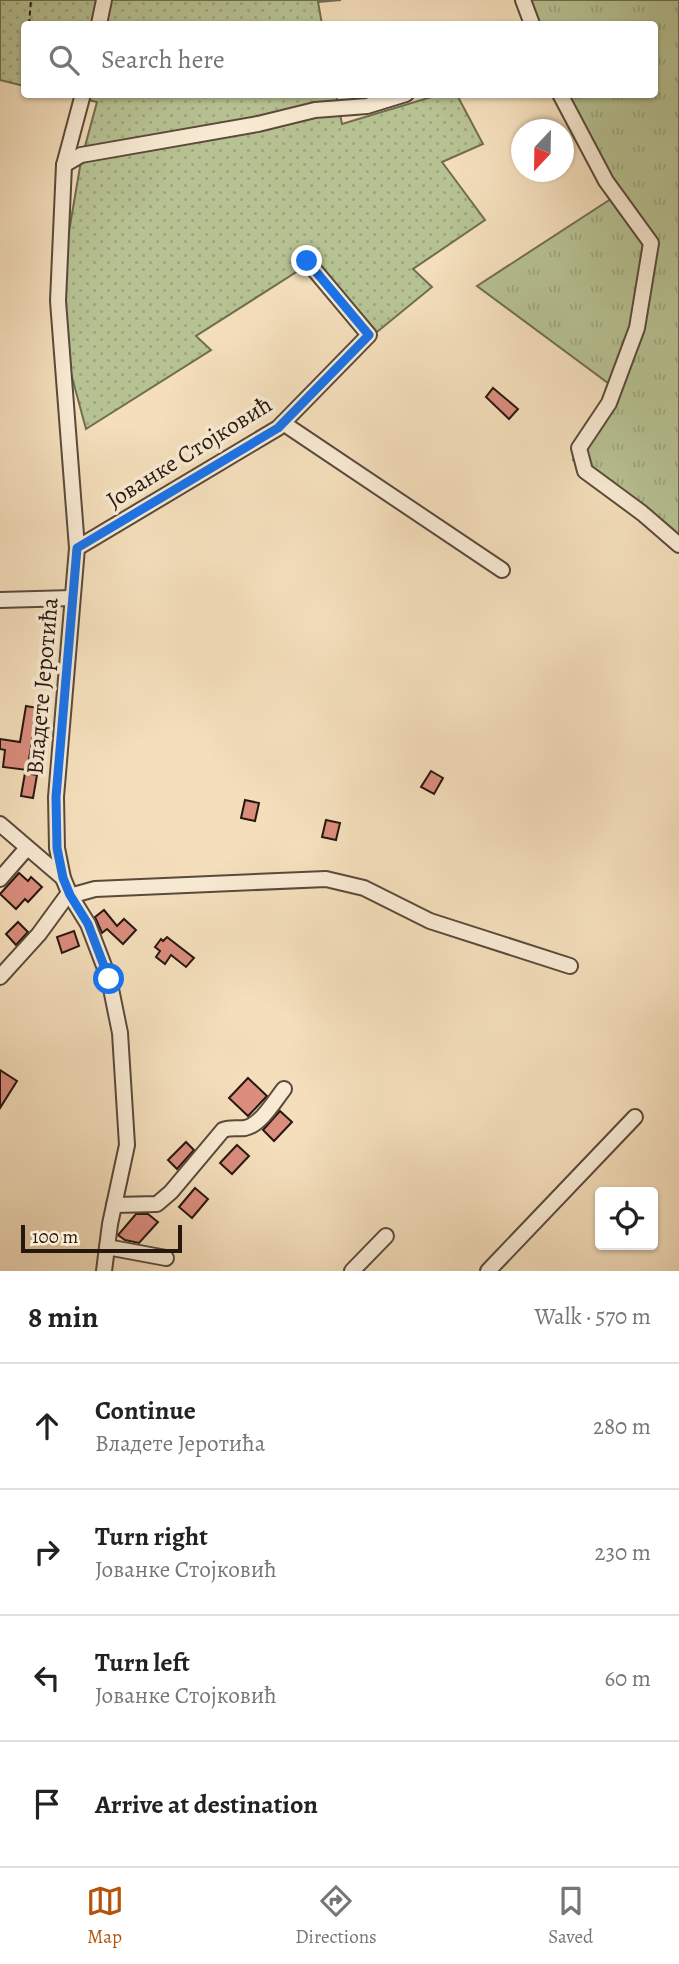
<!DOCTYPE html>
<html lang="en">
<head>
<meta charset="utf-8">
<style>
	body { margin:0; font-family:Alegreya,serif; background:#f6f6f6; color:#222 }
	.controls { position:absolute; right:21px; bottom:21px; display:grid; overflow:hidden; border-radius:7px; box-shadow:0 2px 5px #0004 }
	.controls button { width:63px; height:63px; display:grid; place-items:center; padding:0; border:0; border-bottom:2px solid #e0e0e0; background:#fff; color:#222; font:35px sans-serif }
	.compass { position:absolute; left:511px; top:119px; width:63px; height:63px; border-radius:50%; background:#fff; box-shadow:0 2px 5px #0004; rotate:202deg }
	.scale { position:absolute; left:21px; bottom:18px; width:161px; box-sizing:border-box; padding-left:7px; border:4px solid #27180f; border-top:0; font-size:19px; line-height:24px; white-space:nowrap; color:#27180f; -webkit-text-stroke:5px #f8ead3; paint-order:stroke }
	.stop { position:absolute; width:21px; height:21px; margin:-16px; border:5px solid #1a73e8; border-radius:50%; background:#fff }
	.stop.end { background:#1a73e8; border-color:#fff; box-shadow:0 2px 7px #0008 }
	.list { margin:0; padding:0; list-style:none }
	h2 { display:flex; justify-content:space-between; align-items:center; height:91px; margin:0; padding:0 28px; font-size:30px }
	h2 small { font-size:23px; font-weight:400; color:#767676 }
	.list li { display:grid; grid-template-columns:46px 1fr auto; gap:21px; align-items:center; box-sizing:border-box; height:126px; padding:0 28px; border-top:2px solid #e0e0e0 }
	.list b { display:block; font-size:26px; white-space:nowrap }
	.list p { margin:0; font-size:23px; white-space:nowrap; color:#767676 }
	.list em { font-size:23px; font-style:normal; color:#767676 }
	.icon { flex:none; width:38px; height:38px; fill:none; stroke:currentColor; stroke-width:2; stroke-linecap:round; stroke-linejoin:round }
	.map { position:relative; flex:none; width:679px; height:1271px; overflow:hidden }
	.search { position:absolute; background:#fff; box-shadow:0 2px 5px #0004; left:21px; right:21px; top:21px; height:77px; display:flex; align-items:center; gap:18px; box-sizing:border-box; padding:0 24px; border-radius:7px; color:#767676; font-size:26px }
	.sheet { height:595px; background:#fff }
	nav { display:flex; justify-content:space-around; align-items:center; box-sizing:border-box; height:98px; border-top:2px solid #e0e0e0; background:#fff; font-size:19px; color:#767676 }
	nav a { display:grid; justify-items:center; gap:4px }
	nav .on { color:#b45309 }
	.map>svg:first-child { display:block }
	.grass { fill:url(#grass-tufts); stroke:#6f6d51; stroke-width:2 }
	.garden { fill:url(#garden-dots); stroke:#6f6d51; stroke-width:2 }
	.building { fill:#db8d7e; stroke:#27180f; stroke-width:2 }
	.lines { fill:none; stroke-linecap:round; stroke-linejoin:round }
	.minor-casing { stroke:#5a4a3a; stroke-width:18 }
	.path { stroke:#27180f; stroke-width:2; stroke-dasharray:5 3.5; stroke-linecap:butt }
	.minor { stroke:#f8ead3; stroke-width:14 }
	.route { stroke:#1a73e8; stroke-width:9 }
	.labels { text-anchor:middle; stroke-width:7; stroke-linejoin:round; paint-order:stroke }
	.street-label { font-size:24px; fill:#27180f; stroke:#f8ead3 }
</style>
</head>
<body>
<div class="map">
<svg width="679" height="1271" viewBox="0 0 679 1271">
	<defs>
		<pattern id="grass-tufts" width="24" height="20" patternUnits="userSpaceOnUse" patternTransform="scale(1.75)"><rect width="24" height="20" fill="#b7c293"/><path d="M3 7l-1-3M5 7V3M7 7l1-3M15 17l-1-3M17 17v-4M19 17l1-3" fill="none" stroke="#9da67e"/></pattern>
		<pattern id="garden-dots" width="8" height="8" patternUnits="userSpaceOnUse" patternTransform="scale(1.75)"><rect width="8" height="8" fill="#b7c293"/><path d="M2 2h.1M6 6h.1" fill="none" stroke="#9da67e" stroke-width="1.8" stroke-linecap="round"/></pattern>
	</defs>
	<rect width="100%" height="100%" fill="#f4debb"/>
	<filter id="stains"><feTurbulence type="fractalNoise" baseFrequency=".00286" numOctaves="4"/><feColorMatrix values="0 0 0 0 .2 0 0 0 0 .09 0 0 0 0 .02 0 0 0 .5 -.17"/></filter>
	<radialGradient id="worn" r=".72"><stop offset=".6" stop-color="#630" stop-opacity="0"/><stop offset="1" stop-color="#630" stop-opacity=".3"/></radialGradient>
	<path class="grass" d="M528 0H679V542L637 507 573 460 591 430 620 392 477 286 620 193 568 95 654 94V24H537Z"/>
	<g class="garden">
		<path d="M0 0H341L318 2 322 24H24V86L0 80Z"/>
		<path d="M65 95H336L342 124 438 95H457L483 144 442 162 485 220 413 269 432 287 377 332 312 262 196 336 211 350 86 429 63 344 66 249 81 161 97 102Z"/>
	</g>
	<g class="building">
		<path d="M493 388 518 409 509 419 486 397Z"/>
		<path d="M26 706 38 708 27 770 3 767 5 750 0 749V739L20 742Z"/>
		<path d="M431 771 443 778 434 794 421 787Z"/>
		<path d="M25 773 37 775 33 798 21 796Z"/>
		<path d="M245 800 259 803 255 821 241 818Z"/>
		<path d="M326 820 340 823 336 840 322 837Z"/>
		<path d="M19 873 28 881 31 877 42 887 28 902 25 899 16 909 0 894Z"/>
		<path d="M104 910 117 926 124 919 136 930 123 944 107 929 102 933 95 917Z"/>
		<path d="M18 922 28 932 16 945 6 934Z"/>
		<path d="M74 931 79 946 62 953 57 937Z"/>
		<path d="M167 937 194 958 186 967 171 955 165 964 156 957 160 951 155 947 161 939 163 941Z"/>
		<path d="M0 1070 17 1081 0 1108Z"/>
		<path d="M248 1078 267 1096 248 1116 229 1098Z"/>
		<path d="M280 1111 292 1122 274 1141 263 1130Z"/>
		<path d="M186 1142 194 1150 177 1169 168 1160Z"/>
		<path d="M237 1145 249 1156 232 1174 220 1163Z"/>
		<path d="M195 1188 208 1199 192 1218 179 1207Z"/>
		<path d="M136 1214H148L158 1222 139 1243 125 1240 118 1235Z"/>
	</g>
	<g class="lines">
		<defs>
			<g id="minor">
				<path d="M523 0 532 24"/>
				<path d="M99 24 104 0"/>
				<path d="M83 94 64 165 58 301 77 548 56 797 57 848 63 878 70 895 88 924 109 979 120 1033 127 1145 110 1224 104 1271"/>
				<path d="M560 94 606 181 651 243 637 328 609 403 579 448 585 471 642 513 679 545"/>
				<path d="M64 165 81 155 258 124 315 110 367 106 406 94"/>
				<path d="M283 423 502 570"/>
				<path d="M77 548 278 428 369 335 307 261"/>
				<path d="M0 600 72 598"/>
				<path d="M0 824 63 878"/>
				<path d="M0 879 27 848"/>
				<path d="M0 977 39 934 66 897 95 889 326 879 364 888 430 921 570 966"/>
				<path d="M114 1205 157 1204 171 1192 223 1130C231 1127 237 1129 245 1128 261 1125 275 1100 284 1089"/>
				<path d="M107 1247 166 1258"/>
				<path d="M352 1271 386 1236"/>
				<path d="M488 1271 635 1117"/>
			</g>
		</defs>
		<use href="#minor" class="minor-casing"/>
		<path class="path" d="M29 24 31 0"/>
		<use href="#minor" class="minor"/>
	</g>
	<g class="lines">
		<path class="route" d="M109 979 88 924 70 895 63 878 57 848 56 797 77 548 278 428 369 335 307 261"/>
	</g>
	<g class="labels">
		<g class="street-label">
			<text transform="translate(189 452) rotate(-32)" y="8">Јованке Стојковић</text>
			<text transform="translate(42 686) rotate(-85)" y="8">Владете Јеротића</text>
		</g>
	</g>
	<rect width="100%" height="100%" filter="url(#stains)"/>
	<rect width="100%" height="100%" fill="url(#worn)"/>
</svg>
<div class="controls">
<button><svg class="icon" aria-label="locate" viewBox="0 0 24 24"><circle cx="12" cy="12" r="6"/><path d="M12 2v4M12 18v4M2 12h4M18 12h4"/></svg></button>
</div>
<svg class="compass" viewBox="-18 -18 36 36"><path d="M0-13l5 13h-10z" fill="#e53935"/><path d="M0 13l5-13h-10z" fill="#767676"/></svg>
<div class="scale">100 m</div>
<div class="stop" style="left:109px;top:979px"></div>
<div class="stop end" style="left:307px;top:261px"></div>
<div class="search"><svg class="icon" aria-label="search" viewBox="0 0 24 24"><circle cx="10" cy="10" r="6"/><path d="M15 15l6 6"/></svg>Search here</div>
</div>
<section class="sheet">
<h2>8 min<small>Walk · 570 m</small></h2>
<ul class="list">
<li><svg class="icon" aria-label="ahead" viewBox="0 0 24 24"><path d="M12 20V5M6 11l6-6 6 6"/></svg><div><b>Continue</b><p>Владете Јеротића</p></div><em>280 m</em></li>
<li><svg class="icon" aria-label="right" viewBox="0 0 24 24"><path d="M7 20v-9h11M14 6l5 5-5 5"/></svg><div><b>Turn right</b><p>Јованке Стојковић</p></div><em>230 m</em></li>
<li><svg class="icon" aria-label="left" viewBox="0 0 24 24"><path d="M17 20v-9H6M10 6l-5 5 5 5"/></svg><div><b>Turn left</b><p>Јованке Стојковић</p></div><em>60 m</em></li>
<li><svg class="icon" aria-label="arrive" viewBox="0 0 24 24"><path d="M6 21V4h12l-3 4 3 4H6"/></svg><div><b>Arrive at destination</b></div></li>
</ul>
</section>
<nav>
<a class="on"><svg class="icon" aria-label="map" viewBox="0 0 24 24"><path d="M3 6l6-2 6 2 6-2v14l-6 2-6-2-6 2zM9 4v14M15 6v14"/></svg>Map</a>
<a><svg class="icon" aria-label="directions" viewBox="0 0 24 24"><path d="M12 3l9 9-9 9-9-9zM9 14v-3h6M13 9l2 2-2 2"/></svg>Directions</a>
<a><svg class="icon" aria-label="saved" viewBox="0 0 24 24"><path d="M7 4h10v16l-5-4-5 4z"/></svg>Saved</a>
</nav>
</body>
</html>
